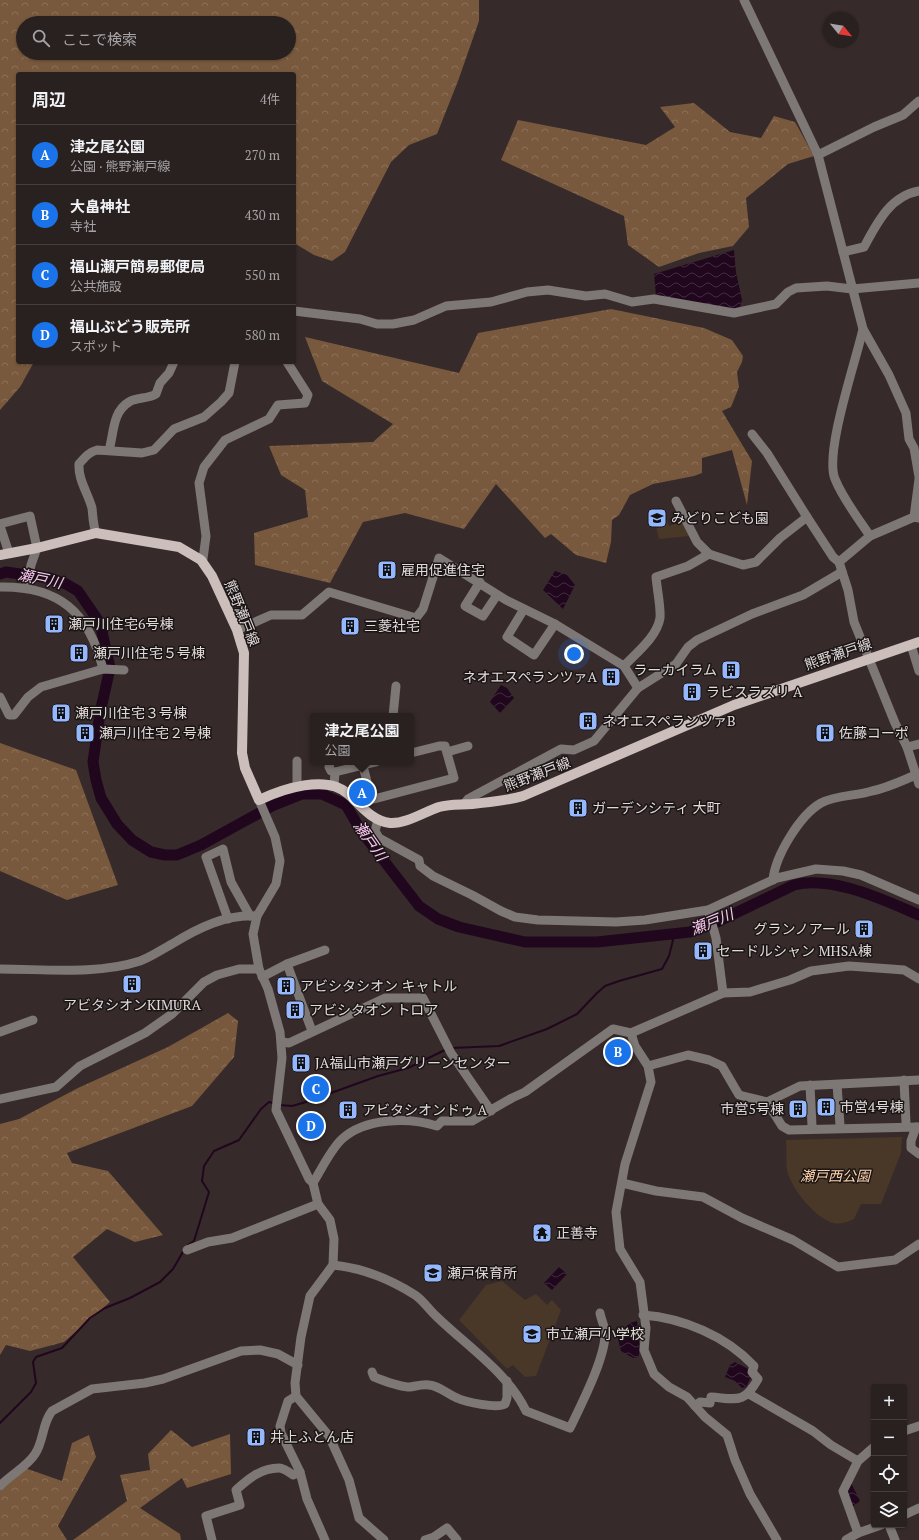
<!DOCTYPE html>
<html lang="ja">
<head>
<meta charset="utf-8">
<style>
	body { margin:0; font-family:"PT Serif","Noto Sans JP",serif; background:#352d2d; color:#f1f3f6 }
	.controls { position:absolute; right:12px; bottom:12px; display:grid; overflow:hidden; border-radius:4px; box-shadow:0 1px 3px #0004 }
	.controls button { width:36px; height:36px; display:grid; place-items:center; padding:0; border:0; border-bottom:1px solid #453e3e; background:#292020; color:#f1f3f6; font:20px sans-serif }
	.compass { position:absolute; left:823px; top:12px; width:36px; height:36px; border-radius:50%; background:#292020; box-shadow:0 1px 3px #0004; rotate:120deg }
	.you { position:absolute; left:574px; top:654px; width:14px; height:14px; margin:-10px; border:3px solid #fff; border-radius:50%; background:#1a73e8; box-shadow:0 0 0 6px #1a73e833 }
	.badge { display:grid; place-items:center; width:26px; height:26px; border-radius:50%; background:#1a73e8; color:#fff; font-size:13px; font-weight:700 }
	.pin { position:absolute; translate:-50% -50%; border:2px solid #fff; box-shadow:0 1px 4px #0006 }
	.popup { position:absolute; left:310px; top:713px; width:104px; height:52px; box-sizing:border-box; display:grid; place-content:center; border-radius:4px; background:#292020; filter:drop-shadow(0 1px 3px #0005); font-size:13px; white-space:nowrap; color:#a5a3a5 }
	.popup b { font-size:15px; color:#f1f3f6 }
	.popup::after { content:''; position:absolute; left:50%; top:100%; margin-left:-8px; border:8px solid transparent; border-top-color:#292020 }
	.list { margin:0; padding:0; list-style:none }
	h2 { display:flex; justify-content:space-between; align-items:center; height:52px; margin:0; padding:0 16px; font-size:17px }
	h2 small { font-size:13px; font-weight:400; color:#a5a3a5 }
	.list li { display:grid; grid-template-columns:26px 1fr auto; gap:12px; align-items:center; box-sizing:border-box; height:60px; padding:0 16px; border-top:1px solid #453e3e }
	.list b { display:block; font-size:15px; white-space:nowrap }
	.list p { margin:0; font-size:13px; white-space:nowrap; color:#a5a3a5 }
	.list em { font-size:13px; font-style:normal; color:#a5a3a5 }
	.icon { flex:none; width:22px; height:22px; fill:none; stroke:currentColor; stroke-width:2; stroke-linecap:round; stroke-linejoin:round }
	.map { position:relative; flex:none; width:919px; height:1540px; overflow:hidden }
	.search { position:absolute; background:#292020; box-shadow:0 1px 3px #0004; left:16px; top:16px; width:280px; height:44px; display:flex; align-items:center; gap:10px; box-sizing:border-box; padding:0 14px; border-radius:22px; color:#a5a3a5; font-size:15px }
	.panel { position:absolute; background:#292020; box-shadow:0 1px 3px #0004; left:16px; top:72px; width:280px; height:292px; border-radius:4px }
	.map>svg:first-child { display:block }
	.forest { fill:url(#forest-crowns); fill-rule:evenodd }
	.park { fill:#493727 }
	.water { fill:url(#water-waves) }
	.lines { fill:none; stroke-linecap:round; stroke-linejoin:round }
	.stream { stroke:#21071e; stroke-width:2 }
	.river { stroke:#21071e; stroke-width:11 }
	.minor { stroke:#7d7775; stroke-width:9 }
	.major { stroke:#ccbfbb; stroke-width:10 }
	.labels { text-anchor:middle; stroke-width:3; stroke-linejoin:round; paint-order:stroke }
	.poi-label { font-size:14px; fill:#e2d9d9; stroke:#1a1515; text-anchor:start }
	.street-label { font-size:14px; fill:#e2d9d9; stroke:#1a1515 }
	.park-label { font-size:14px; font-style:italic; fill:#fed3ac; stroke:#1a1515 }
	.water-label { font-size:15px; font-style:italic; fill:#fec6f4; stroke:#1a1515 }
</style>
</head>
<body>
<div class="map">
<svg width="919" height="1540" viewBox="0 0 919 1540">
	<defs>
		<pattern id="forest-crowns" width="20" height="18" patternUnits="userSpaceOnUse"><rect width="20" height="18" fill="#78593d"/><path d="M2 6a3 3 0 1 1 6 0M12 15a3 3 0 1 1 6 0" fill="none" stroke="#8b7058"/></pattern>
		<pattern id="water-waves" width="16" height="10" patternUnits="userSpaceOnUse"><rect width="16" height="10" fill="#21071e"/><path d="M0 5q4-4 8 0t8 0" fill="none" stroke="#412b3e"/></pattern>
	</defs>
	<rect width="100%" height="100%" fill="#372a2a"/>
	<g class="forest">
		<path d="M0 0H479V21L458 81 437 134 409 145 391 162 345 252 332 261 314 255 294 243V74H18V362H34L20 387 0 410ZM23 23H289V53H23Z"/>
		<path d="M694 103 730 132 761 138 774 116 795 122 814 156 788 164 746 198 749 227 733 246 699 253 659 267 628 245 624 216 501 160 518 120 646 145 675 127 660 107Z"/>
		<path d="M611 309 704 328 732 340 743 356 742 362 737 372 739 387 731 407 722 411 752 461 747 505 732 450 702 458V473L694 476 653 484 630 495 619 515 612 520 611 542 606 563 576 555 551 534 545 538 496 484 464 529 405 513 363 522 330 583 255 565 254 533 308 517 305 490 281 475 269 446 373 442 393 424 322 381 305 337 459 373 478 333Z"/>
		<path d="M0 743 76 770 118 885 67 900 0 871Z"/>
		<path d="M228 1013 238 1021 234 1057 192 1106 67 1153 72 1163 108 1171 163 1235 135 1242 107 1229 73 1257 110 1302 64 1342 30 1351 6 1345 0 1355V1124L19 1119 78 1088 168 1047Z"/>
		<path d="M171 1430 192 1447 230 1434 231 1474 187 1488 182 1478 140 1508 180 1534 181 1540H73L127 1501 120 1475 150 1470 148 1454Z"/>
		<path d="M89 1435 96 1457 58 1526 67 1540H0V1491L22 1467 62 1481 72 1443Z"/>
	</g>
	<g class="park">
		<path d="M674 512H676L690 536 659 539 655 522 667 520 669 526 677 523Z"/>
		<path d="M363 781 367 801 349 785Z"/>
		<path d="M902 1137 901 1153 881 1204H861L854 1219C846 1223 836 1226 828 1221 812 1213 794 1191 788 1174 785 1164 787 1150 786 1140Z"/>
		<path d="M502 1281 525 1300 536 1294 547 1305 552 1300 561 1310 536 1376 525 1377 513 1365 507 1369 459 1320 486 1285Z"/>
	</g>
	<g class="water">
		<path d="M734 250 736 272 742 300 740 307 735 309 656 296 654 274Z"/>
		<path d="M555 571 567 575 575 585 563 609 543 590Z"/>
		<path d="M501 685 507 688 514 698 500 713 490 702Z"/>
		<path d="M559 1267 567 1274 552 1290 544 1283Z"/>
		<path d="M637 1321 639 1336V1357L633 1358 621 1351 617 1335 630 1323Z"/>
		<path d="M735 1362 750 1370 752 1375 746 1387 742 1388 735 1381 725 1377 730 1365Z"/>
		<path d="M851 1483 860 1501 851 1508 846 1495Z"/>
	</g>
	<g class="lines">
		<g class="stream">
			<path d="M451 1048 499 1046 547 1029 577 1014 597 993 605 986 619 981 662 969 669 956 673 940 667 934"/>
			<path d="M279 1105 292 1106 306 1102 378 1076 408 1068 447 1049"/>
			<path d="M188 1245 194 1241 209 1192 202 1181 204 1166 214 1151 239 1140 261 1109 269 1102 273 1103"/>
			<path d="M0 1423 31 1392 36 1383 33 1362 36 1357 62 1348 90 1318 105 1308 130 1298 160 1282 173 1269 184 1250"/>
		</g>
		<path class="river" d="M0 574 6 572 49 578 66 584 78 591 100 623 110 668 100 713 93 762 96 780 101 798 117 824 132 840 151 852 165 855H177L201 845 272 806 302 794H322L346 805 361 831 419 906 438 919 459 927 525 942H597L690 932 717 922 794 885C832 875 884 900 919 915"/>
		<g class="minor">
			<path d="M744 0 818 155 863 329C856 361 824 453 835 479 843 499 858 518 870 536"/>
			<path d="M818 155 874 127 903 115 919 101"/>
			<path d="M843 252 864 247C877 223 890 196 919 191"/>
			<path d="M294 311 360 319 377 324H393L414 320 446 306 491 302 527 292 548 290 586 296 605 294 632 302 654 299 734 313 776 304 788 292 796 288 827 286 852 289 919 283"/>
			<path d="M863 329 889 375 906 413 909 439 914 448 919 477"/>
			<path d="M752 434 767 453 807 517"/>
			<path d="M109 450C114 434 112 412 129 402 136 397 148 399 156 394L160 383 169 373 174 362"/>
			<path d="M914 517 919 479"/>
			<path d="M919 518 914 517 870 536 839 562 848 590 854 622 895 723 907 747 919 784"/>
			<path d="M0 524 30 516 37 548 31 565 27 588"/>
			<path d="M0 526 9 553"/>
			<path d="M96 533C93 525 93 517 92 508 88 493 78 480 79 464 85 457 89 452 97 450L142 453 154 450 174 429 204 417 221 402 229 393 235 362"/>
			<path d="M709 554 743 565 756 562 780 538 807 517 833 557 839 562"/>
			<path d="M201 560 203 559 206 536 199 483 204 467 225 440 269 419 278 405 305 403 308 395 287 362"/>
			<path d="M480 582 465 606 483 616 497 595"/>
			<path d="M0 587C59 586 89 612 103 669"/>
			<path d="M524 609 507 637 534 655 555 624"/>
			<path d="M237 630 271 615H302L329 592 416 618 423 609 439 558 506 600 555 624 624 666 638 688"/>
			<path d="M911 645 919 671"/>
			<path d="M624 666C636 653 657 637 660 618 661 608 657 589 656 577L688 566 709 554 697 542 676 501"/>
			<path d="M0 697 9 715H14L28 697 41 687 103 669 124 670"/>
			<path d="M393 716 396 686"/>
			<path d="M907 747 919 744"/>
			<path d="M447 752 468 746"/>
			<path d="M330 762 329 767 331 771 335 772"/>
			<path d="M363 766 371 797 374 799 454 778 445 746H439L411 753"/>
			<path d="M297 786V761"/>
			<path d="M334 786 335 772 376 762"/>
			<path d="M259 800 275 837 280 861 276 884 257 916 253 934 259 969 268 989 280 1032 282 1058 276 1110 309 1179 313 1183 318 1204 330 1220 334 1239 333 1265 310 1296 301 1337 295 1383 296 1396 329 1436 349 1480 359 1518 384 1540"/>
			<path d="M464 804 468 799 561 749 574 750 594 741 638 688 676 664 688 647 697 640 752 614 803 595 842 572"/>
			<path d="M378 820 375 831 379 838 419 860 420 866 433 876 472 895 501 911 515 917 538 920 616 922 645 920 708 910 777 878 816 869 843 871 861 875 919 900"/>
			<path d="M773 880C775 856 800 815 821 803 836 795 856 796 872 791 887 788 901 781 916 775"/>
			<path d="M708 910 716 938 723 993"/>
			<path d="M228 919 206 857 223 849 231 882 250 916"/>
			<path d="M287 964 312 1031"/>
			<path d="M0 969C45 969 97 975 140 961 151 957 161 950 172 944 198 928 226 914 257 916"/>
			<path d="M262 977 287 964 325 950"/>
			<path d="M0 1032 33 1020"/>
			<path d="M631 1033 635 1046 648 1066 651 1082 625 1164 616 1212 620 1249 640 1282 646 1328 644 1350 654 1374 669 1387 687 1397 705 1417 727 1435 735 1460 750 1494 777 1540"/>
			<path d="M282 1042 289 1043 385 998H423L451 1053 491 1111"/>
			<path d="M648 1066 688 1055 709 1060 722 1066 739 1095 767 1102 782 1126 789 1130 919 1127"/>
			<path d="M904 1080 906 1123"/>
			<path d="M810 1085 812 1126"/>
			<path d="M837 1085 840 1125"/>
			<path d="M0 1099 56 1087 80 1066 145 1033 172 1014 204 982 217 975 239 969H259"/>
			<path d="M767 1102 800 1086 919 1080"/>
			<path d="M916 1127 911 1141V1148L919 1154"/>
			<path d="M313 1183C321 1170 331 1149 342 1139 365 1118 408 1117 437 1126L442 1121H472L512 1098 525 1092 613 1029 631 1033 723 993 750 992 790 980 811 971 849 966 891 969 904 970 919 979"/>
			<path d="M622 1183 656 1191 703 1197 742 1218 793 1240 838 1267 895 1260 919 1244"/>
			<path d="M187 1250 208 1242 232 1238 318 1204"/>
			<path d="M333 1265C362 1268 390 1279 415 1295 423 1300 429 1310 437 1317 467 1346 508 1373 526 1411L570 1428C581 1405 607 1355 605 1331 604 1325 601 1319 600 1313"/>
			<path d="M643 1315C683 1318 726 1336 754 1366L752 1372 758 1379C744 1404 737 1399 711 1397L710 1403 700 1402 695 1406"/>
			<path d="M372 1372 374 1377C385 1381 399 1387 410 1387 416 1386 423 1384 429 1385 440 1386 447 1394 457 1398 466 1402 497 1409 505 1404L507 1398V1381"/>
			<path d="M749 1394 813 1431 831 1445 858 1461"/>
			<path d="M296 1396 288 1401 280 1426 281 1433 300 1472 307 1499 325 1540"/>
			<path d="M904 1431 919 1426"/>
			<path d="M0 1486C10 1475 28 1466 35 1454 44 1441 42 1423 52 1411L92 1389 145 1383 163 1379 241 1351 260 1350 278 1354 298 1365"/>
			<path d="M904 1515 919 1508"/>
			<path d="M889 1525 895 1540"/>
			<path d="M858 1533 843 1491 858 1461 874 1447"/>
			<path d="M212 1540 206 1516 240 1505 236 1490C248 1479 261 1468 279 1468 283 1468 289 1472 293 1475L300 1472"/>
			<path d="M425 1540 434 1537 447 1528 457 1540"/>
			<path d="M846 1540 858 1533 881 1525"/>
		</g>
		<path class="major" d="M0 555 37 548 96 533 179 547 201 560 212 576 237 630 244 653 242 753 245 768 259 800C282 789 327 774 348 794 360 805 372 821 390 823 406 824 424 812 439 807 450 804 460 805 472 804 489 802 506 801 523 796L734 705 919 642"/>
	</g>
	<defs>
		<symbol id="school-square" viewBox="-11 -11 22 22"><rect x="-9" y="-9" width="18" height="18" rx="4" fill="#95b7fd" stroke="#1a1515"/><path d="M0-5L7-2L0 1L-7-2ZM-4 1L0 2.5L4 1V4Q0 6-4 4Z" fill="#111"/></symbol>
		<symbol id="building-square" viewBox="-11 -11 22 22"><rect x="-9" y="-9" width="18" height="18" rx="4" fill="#95b7fd" stroke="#1a1515"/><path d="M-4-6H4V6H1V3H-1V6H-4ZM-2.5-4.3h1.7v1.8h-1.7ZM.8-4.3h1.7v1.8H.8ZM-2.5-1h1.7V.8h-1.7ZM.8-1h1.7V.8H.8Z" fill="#111"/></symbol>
		<symbol id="temple-square" viewBox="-11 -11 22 22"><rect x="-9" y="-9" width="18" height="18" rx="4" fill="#95b7fd" stroke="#1a1515"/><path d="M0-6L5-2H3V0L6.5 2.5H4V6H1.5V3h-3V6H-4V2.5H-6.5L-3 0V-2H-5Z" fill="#111"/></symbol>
	</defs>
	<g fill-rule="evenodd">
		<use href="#school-square" x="646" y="507" width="22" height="22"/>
		<use href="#building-square" x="376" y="559" width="22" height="22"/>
		<use href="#building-square" x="43" y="613" width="22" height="22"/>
		<use href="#building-square" x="339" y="615" width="22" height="22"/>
		<use href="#building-square" x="68" y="642" width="22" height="22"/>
		<use href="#building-square" x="720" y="659" width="22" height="22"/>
		<use href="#building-square" x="600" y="666" width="22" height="22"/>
		<use href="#building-square" x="681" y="681" width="22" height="22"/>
		<use href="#building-square" x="50" y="702" width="22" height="22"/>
		<use href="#building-square" x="577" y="710" width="22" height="22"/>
		<use href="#building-square" x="74" y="722" width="22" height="22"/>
		<use href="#building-square" x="814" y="722" width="22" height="22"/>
		<use href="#building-square" x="567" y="797" width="22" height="22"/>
		<use href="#building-square" x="853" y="918" width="22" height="22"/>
		<use href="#building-square" x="692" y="940" width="22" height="22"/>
		<use href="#building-square" x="121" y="973" width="22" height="22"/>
		<use href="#building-square" x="275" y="975" width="22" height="22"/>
		<use href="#building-square" x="284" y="999" width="22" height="22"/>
		<use href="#building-square" x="290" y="1052" width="22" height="22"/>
		<use href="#building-square" x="815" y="1096" width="22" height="22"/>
		<use href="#building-square" x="787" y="1098" width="22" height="22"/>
		<use href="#building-square" x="337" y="1099" width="22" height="22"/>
		<use href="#temple-square" x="531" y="1222" width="22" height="22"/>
		<use href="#school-square" x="422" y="1262" width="22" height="22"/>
		<use href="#school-square" x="521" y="1323" width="22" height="22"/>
		<use href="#building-square" x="245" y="1426" width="22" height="22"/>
	</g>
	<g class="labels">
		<g class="poi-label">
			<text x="671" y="523">みどりこども園</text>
			<text x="401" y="575">雇用促進住宅</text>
			<text x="68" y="629">瀬戸川住宅6号棟</text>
			<text x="364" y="631">三菱社宅</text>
			<text x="93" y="658">瀬戸川住宅５号棟</text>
			<text x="717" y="675" text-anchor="end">ラーカイラム</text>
			<text x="597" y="682" text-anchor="end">ネオエスペランツァA</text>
			<text x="706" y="697">ラビスラズリ A</text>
			<text x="75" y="718">瀬戸川住宅３号棟</text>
			<text x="602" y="726">ネオエスペランツァB</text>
			<text x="99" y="738">瀬戸川住宅２号棟</text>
			<text x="839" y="738">佐藤コーポ</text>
			<text x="592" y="813">ガーデンシティ 大町</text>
			<text x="850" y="934" text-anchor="end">グランノアール</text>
			<text x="717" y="956">セードルシャン MHSA棟</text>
			<text x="300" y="991">アビシタシオン キャトル</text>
			<text x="132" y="1010" text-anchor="middle">アビタシオンKIMURA</text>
			<text x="309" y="1015">アビシタオン トロア</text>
			<text x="315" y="1068">JA福山市瀬戸グリーンセンター</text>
			<text x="840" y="1112">市営4号棟</text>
			<text x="784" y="1114" text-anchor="end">市営5号棟</text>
			<text x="362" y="1115">アビタシオンドゥ A</text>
			<text x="556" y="1238">正善寺</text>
			<text x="447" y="1278">瀬戸保育所</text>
			<text x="546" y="1339">市立瀬戸小学校</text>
			<text x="270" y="1442">井上ふとん店</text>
		</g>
		<g class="street-label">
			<text transform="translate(242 613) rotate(68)" y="5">熊野瀬戸線</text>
			<text transform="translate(838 654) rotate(-19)" y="5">熊野瀬戸線</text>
			<text transform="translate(537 774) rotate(-21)" y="5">熊野瀬戸線</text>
		</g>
		<g class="park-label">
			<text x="835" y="1181">瀬戸西公園</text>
		</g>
		<g class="water-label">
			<text transform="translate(40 579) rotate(12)" y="5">瀬戸川</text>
			<text transform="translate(370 841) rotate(55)" y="5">瀬戸川</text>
			<text transform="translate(712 922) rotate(-22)" y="5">瀬戸川</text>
		</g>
	</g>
</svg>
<div class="controls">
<button>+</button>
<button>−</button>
<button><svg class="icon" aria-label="locate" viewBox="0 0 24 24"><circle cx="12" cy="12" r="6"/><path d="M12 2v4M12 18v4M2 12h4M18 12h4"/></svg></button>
<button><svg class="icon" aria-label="layers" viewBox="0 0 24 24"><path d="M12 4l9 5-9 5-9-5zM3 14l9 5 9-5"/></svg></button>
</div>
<svg class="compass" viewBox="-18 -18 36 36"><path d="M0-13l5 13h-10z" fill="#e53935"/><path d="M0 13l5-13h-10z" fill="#a5a3a5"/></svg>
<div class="you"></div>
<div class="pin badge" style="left:362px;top:793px">A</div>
<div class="popup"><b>津之尾公園</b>公園</div>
<div class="pin badge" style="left:618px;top:1052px">B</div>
<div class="pin badge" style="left:316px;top:1089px">C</div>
<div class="pin badge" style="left:311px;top:1126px">D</div>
<div class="search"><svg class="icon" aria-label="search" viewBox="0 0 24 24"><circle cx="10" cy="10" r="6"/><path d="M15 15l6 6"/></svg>ここで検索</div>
<section class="panel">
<h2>周辺<small>4件</small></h2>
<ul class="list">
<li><span class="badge">A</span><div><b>津之尾公園</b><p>公園 · 熊野瀬戸線</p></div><em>270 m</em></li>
<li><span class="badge">B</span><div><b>大畠神社</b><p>寺社</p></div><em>430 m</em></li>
<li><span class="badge">C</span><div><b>福山瀬戸簡易郵便局</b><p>公共施設</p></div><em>550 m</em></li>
<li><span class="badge">D</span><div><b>福山ぶどう販売所</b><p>スポット</p></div><em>580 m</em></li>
</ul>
</section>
</div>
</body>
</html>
